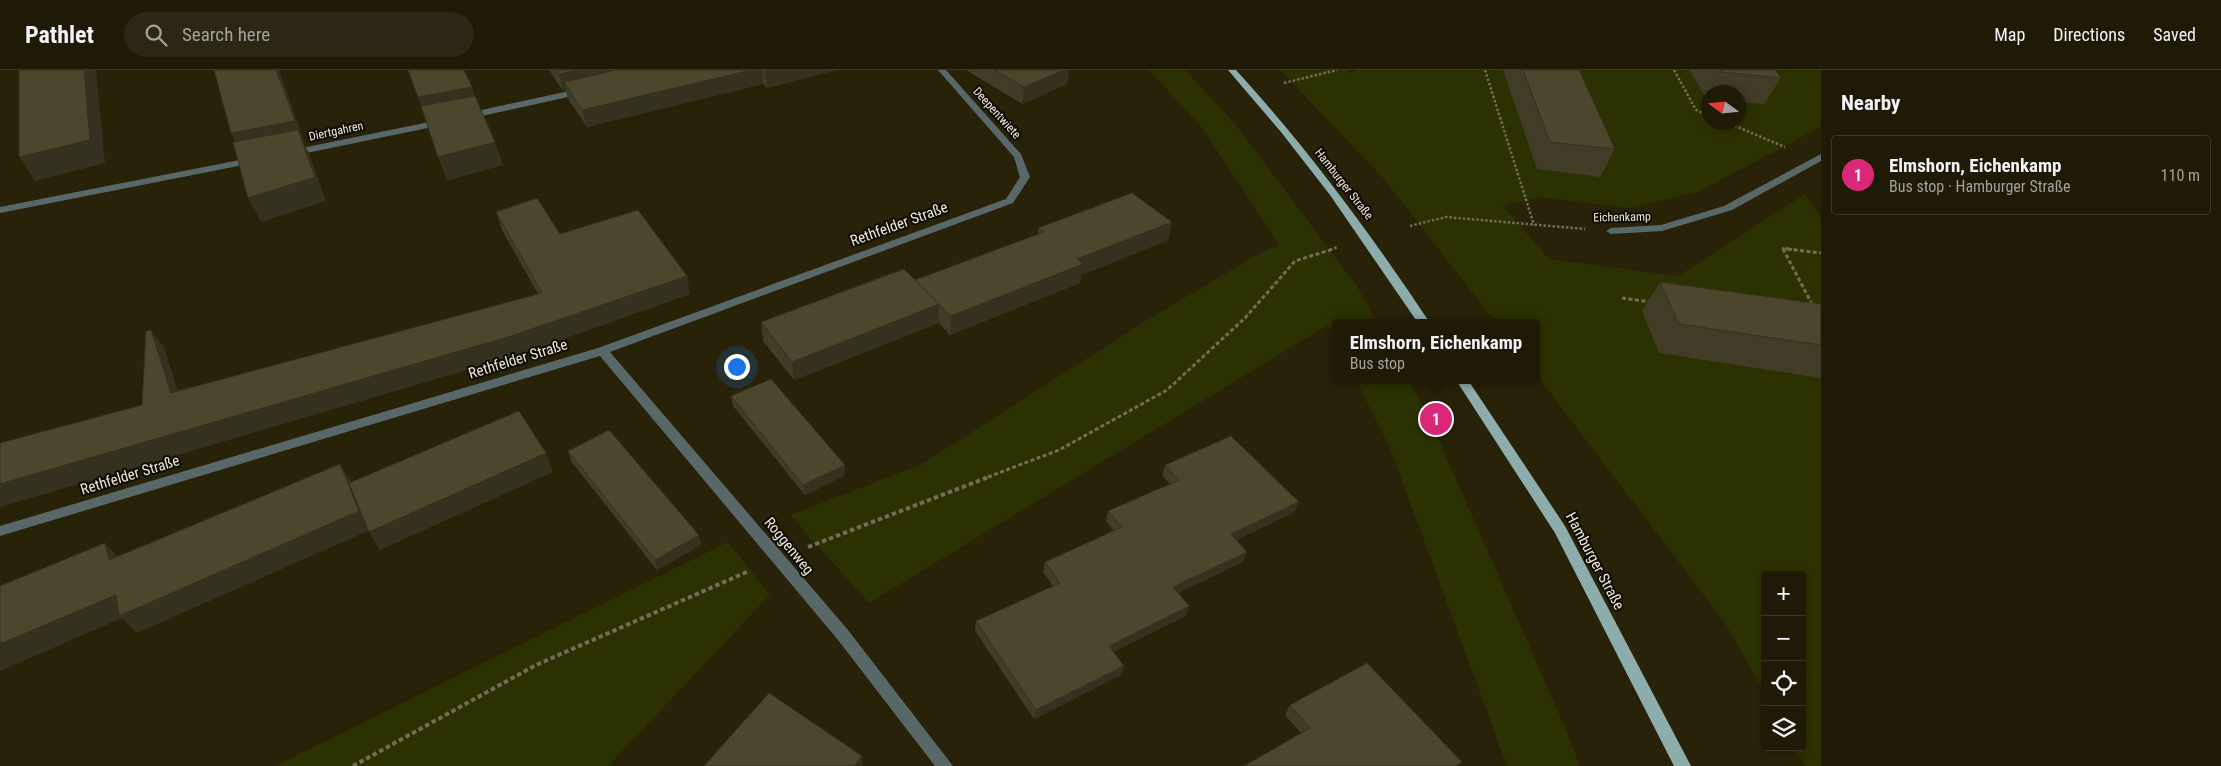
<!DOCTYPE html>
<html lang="en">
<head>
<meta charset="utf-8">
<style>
	body { margin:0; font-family:"Roboto Condensed",sans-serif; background:#2b2714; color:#f1f3f6 }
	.controls { position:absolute; right:15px; bottom:15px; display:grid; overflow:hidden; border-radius:5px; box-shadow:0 2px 8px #0003 }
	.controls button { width:45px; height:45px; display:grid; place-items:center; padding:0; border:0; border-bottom:1px solid #3c3828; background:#1e1a06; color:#f1f3f6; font:25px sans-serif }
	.compass { position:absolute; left:1701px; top:15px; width:45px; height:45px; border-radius:50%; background:#1e1a06; box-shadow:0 2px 8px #0003; rotate:285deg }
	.you { position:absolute; left:736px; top:296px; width:18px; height:18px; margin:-12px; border:4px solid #fff; border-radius:50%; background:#1a73e8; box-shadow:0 0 0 8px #1a73e833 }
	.badge { display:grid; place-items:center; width:32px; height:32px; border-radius:50%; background:#db2777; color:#fff; font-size:16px; font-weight:700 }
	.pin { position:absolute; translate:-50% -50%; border:2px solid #fff; box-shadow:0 1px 5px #0006 }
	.popup { position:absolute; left:1332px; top:249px; width:208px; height:65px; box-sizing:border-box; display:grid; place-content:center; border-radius:5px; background:#1e1a06; filter:drop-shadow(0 1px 4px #0005); font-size:16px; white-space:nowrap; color:#a1a19b }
	.popup b { font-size:19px; color:#f1f3f6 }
	.popup::after { content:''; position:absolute; left:50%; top:100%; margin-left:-10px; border:10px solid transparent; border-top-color:#1e1a06 }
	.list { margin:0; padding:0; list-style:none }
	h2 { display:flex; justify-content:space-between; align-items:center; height:65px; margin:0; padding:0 20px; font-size:21px }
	h2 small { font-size:16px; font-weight:400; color:#a1a19b }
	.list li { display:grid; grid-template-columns:32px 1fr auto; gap:15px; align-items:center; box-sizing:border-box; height:80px; margin:0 10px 10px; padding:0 10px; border:1px solid #3c3828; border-radius:5px }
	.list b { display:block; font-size:19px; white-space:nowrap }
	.list p { margin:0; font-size:16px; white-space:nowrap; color:#a1a19b }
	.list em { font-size:16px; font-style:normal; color:#a1a19b }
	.icon { flex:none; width:28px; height:28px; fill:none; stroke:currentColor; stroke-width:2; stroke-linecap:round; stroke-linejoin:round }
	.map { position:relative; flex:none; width:1821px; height:696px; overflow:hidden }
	header { display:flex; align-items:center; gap:30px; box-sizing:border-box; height:70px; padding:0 25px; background:#1e1a06; border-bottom:1px solid #3c3828 }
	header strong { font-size:24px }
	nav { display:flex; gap:28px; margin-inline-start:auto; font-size:18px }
	.search { width:350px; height:45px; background:#2b2714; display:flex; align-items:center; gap:12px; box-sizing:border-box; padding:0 18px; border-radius:28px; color:#a1a19b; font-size:19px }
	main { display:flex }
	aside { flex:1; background:#1e1a06 }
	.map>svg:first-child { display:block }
	.green { fill:#2c3101; fill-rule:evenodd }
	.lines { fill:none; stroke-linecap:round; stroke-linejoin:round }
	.path-far2 { stroke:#726d57; stroke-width:2.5; stroke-dasharray:2.5 2; stroke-linecap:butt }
	.path-far1 { stroke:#726d57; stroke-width:3; stroke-dasharray:4 2.5; stroke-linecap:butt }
	.path { stroke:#726d57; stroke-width:4; stroke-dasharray:4.5 3; stroke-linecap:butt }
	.minor { fill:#586767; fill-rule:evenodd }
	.major { fill:#8dadad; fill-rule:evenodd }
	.wall { fill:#413c26 }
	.shaded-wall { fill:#35311f }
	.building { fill:#4c462c; stroke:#35311f }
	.labels { text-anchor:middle; stroke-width:4; stroke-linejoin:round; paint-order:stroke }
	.far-street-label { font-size:12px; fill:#ece9da; stroke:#0e0b03 }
	.street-label { font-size:15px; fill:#ece9da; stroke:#0e0b03 }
</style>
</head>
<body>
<header>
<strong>Pathlet</strong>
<div class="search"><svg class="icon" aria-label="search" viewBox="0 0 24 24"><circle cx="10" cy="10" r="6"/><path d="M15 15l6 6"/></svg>Search here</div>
<nav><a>Map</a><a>Directions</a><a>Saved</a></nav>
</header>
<main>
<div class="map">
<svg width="1821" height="696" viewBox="0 0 1821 696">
	<rect width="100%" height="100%" fill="#282208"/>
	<g class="green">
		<path d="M1149 0H1185L1236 55 1358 218 1377 253H1336V270L1328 255 869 533 790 445 922 394 1147 250 1260 183 1279 175 1204 60Z"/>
		<path d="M1280 0H1348L1350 3 1357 0H1821V57L1698 122 1629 138 1538 127 1503 136 1549 189 1678 206 1805 124 1821 148V696H1805L1795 677H1802V505H1765V624L1725 553 1536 304V253H1496L1384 109ZM1708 22H1738V52H1708Z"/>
		<path d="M1356 310H1408L1430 350 1564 655 1580 696H1507L1390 378Z"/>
		<path d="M728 472 770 525 608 696H275Z"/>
	</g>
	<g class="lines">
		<g class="path-far2">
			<path d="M1485 0 1534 155"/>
			<path d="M1674 0 1696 40 1708 45"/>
			<path d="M1284 13 1337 0"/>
			<path d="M1726 52 1785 77"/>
			<path d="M1410 156 1446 147 1585 159"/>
			<path d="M1330 180 1338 177"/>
			<path d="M1784 180 1783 178 1796 180"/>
		</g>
		<g class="path-far1">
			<path d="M1783 179 1813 236"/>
			<path d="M1787 179 1821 183"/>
			<path d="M1622 228 1650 232"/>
			<path d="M988 407 1059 380 1167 320 1245 248 1295 191 1333 179"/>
		</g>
		<g class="path">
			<path d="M808 477 991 406"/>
			<path d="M353 696 536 595 749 501"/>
		</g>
		<g class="minor">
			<path d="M938 0H946L1021 84 1030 107 1013 133 610 282 848 560 953 696H935L838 570 600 286 0 466V456L598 278 1006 129 1020 107 1014 87Z"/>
			<path d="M583 18 586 19V23L468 49 464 46 468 43Z"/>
			<path d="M444 49 448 52 447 54 292 86 287 83 292 80Z"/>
			<path d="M1821 84V91L1732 140 1662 161 1611 164 1606 161 1611 158 1661 155 1724 136Z"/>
			<path d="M255 87 260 90 258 92 0 143V137Z"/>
		</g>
		<g class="major">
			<path d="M1228 0H1236C1308 79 1371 164 1430 253H1418L1330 125 1281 62Z"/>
			<path d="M1456 310H1468L1565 456 1691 696H1674L1555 463Z"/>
		</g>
	</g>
	<g class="wall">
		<path d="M549 0H836L767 18 763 14 587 57 568 29 566 20 563 21Z"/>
		<path d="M966 0H1069L1067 14 1022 34Z"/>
		<path d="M1503 0H1579L1615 79 1600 107 1537 99Z"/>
		<path d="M1689 0H1775L1781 8 1764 34 1738 32V22H1708V28H1706Z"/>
		<path d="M496 142 560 164 690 224 515 286 142 335 164 278 178 322 538 224 502 160Z"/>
		<path d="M1172 152 1168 170 1081 205 1080 213 950 265 939 253 794 310 763 271 761 252 915 210 1038 165V158Z"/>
		<path d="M1660 212 1821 234V308L1659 283 1642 241Z"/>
		<path d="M731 326 845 395V405L805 425 733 336Z"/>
		<path d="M568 381 701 475 657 500 571 391Z"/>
		<path d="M1165 395 1295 442 1236 470 1243 492 1178 523 1186 546 1113 582 1121 605 1034 649 975 561 976 551 1053 516 1043 502 1045 492 1114 461 1106 451 1108 441 1170 414 1162 405Z"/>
		<path d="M1290 635 1459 696 1301 663 1285 645Z"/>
	</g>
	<g class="shaded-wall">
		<path d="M84 0H96L105 93 35 111 19 87Z"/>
		<path d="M276 0H279L305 74H304L309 83 326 131 261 152 248 128 243 86 231 63Z"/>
		<path d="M579 0H656L564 12 566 20 563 21 559 4Z"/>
		<path d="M751 0H762L763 14 587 57 582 40Z"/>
		<path d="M770 0H836L767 18 765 1Z"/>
		<path d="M1064 0H1069L1067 14 1022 34 1024 17Z"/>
		<path d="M472 17 479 39 426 50 418 27Z"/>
		<path d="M495 72 503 95 447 111 438 87Z"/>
		<path d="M1172 152 1168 170 1081 205 1080 213 950 265 951 246 1077 189Z"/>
		<path d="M687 206 690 224 515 286 0 437V414Z"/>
		<path d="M939 234V253L794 310 792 292Z"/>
		<path d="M151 260 164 278 184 342 171 323Z"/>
		<path d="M546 383 553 402 380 480 369 462Z"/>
		<path d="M340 394 351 412 370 460 137 563 122 548 0 601V574L116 525Z"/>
		<path d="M845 395V405L805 425 803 415Z"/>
		<path d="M1299 432 1295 442 1227 474 1231 464Z"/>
		<path d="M699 465 701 475 657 500 655 490Z"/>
		<path d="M105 473 122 491 109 490Z"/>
		<path d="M1247 482 1243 492 1170 527 1173 517Z"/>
		<path d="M1189 536 1186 546 1106 585 1109 576Z"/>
		<path d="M1124 596 1121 605 1034 649 1036 640Z"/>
		<path d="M862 686V696H854Z"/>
	</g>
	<g class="building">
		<path d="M19 0H84L90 70 19 87Z"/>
		<path d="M214 0H276L295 51 231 63Z"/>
		<path d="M408 0H464L472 17 418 27Z"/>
		<path d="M556 0H579L559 4Z"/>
		<path d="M616 0H751L582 40 564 12Z"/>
		<path d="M995 0H1064L1024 17Z"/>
		<path d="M1523 0H1579L1615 79 1550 72Z"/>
		<path d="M1720 0H1775L1781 8 1722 2Z"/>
		<path d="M475 26 495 72 438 87 421 36Z"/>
		<path d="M298 60 315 107 248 128 233 72Z"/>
		<path d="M1132 123 1172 152 1077 189 1083 194 951 246 915 210 1044 162 1038 158Z"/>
		<path d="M537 128 560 164 638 140 687 206 508 267 0 414V373L142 335 146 261 151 260 171 323 542 223 496 142Z"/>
		<path d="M904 199 939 234 792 292 761 252Z"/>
		<path d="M1660 212 1821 234V275L1679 254Z"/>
		<path d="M771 309 845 395 803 415 731 326Z"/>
		<path d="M519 341 546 383 369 462 349 413Z"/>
		<path d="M609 360 699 465 655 490 568 381Z"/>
		<path d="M1231 366 1299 432 1231 464 1247 482 1173 517 1189 536 1109 576 1124 596 1036 640 976 551 1060 513 1045 492 1122 457 1108 441 1179 410 1165 395Z"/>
		<path d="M340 394 359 441 119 546 116 525 0 574V516L105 473 109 490Z"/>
		<path d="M1367 593 1462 692 1456 696H1244L1310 658 1290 635Z"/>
		<path d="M769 623 862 686 854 696H704Z"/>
	</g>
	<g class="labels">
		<g class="far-street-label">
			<text transform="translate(997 43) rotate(48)" y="4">Deepentwiete</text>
			<text transform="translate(336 61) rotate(-12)" y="4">Diertgahren</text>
			<text transform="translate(1344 114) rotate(52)" y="4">Hamburger Straße</text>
			<text transform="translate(1622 147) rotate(-1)" y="4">Eichenkamp</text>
		</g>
		<g class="street-label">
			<text transform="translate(899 154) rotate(-20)" y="5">Rethfelder Straße</text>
			<text transform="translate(518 289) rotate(-17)" y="5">Rethfelder Straße</text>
			<text transform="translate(130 405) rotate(-17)" y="5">Rethfelder Straße</text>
			<text transform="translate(789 476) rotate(51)" y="5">Roggenweg</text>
			<text transform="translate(1595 491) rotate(62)" y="5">Hamburger Straße</text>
		</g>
	</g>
</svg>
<div class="controls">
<button>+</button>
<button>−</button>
<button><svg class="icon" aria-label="locate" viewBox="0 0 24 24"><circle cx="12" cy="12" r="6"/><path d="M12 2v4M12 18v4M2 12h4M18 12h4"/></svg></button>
<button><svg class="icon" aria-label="layers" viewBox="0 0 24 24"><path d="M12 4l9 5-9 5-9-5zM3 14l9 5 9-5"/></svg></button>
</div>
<svg class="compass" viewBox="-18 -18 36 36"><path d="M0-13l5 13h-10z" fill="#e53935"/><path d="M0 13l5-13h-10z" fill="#a1a19b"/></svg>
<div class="you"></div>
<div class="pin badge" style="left:1436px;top:349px">1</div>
<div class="popup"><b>Elmshorn, Eichenkamp</b>Bus stop</div>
</div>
<aside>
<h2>Nearby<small></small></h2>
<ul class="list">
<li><span class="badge">1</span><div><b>Elmshorn, Eichenkamp</b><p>Bus stop · Hamburger Straße</p></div><em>110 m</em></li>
</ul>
</aside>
</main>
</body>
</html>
